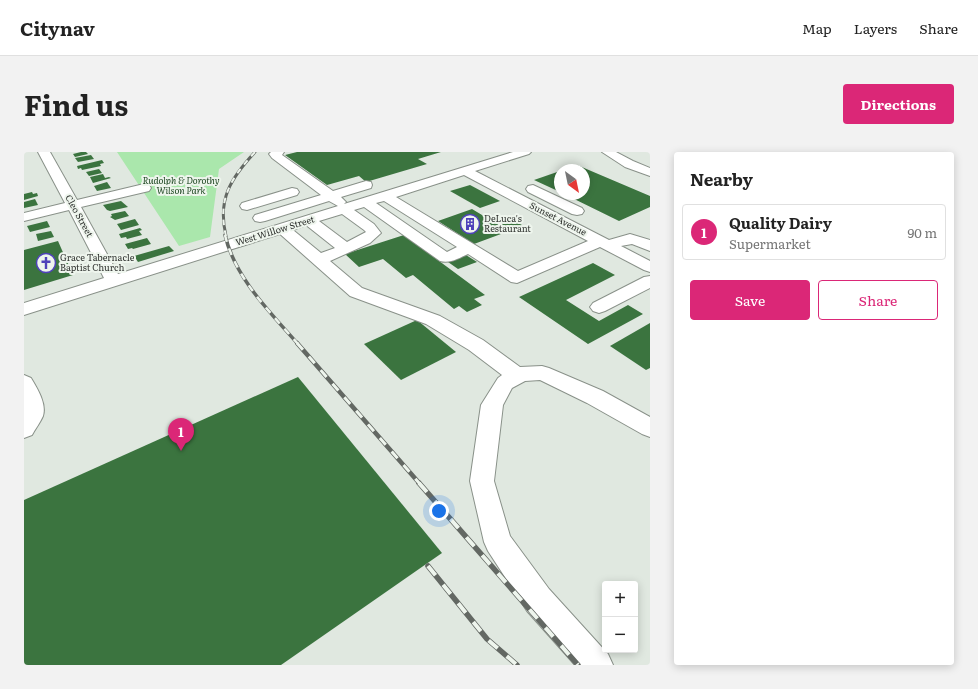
<!DOCTYPE html>
<html lang="en">
<head>
<meta charset="utf-8">
<style>
	body { margin:0; font-family:Literata,serif; background:#f2f2f2; color:#222 }
	.controls { position:absolute; right:12px; bottom:12px; display:grid; overflow:hidden; border-radius:4px; box-shadow:0 2px 10px #0003 }
	.controls button { width:36px; height:36px; display:grid; place-items:center; padding:0; border:0; border-bottom:1px solid #e0e0e0; background:#fff; color:#222; font:20px sans-serif }
	.compass { position:absolute; left:530px; top:12px; width:36px; height:36px; border-radius:50%; background:#fff; box-shadow:0 2px 10px #0003; rotate:147deg }
	.you { position:absolute; left:415px; top:359px; width:14px; height:14px; margin:-10px; border:3px solid #fff; border-radius:50%; background:#1a73e8; box-shadow:0 0 0 6px #1a73e833 }
	.badge { display:grid; place-items:center; width:26px; height:26px; border-radius:50%; background:#db2777; color:#fff; font-size:13px; font-weight:700 }
	.pin { position:absolute; translate:-50% -33px; filter:drop-shadow(0 1px 2px #0008) }
	.pin::after { content:''; position:absolute; top:21px; width:14px; height:12px; background:inherit; clip-path:polygon(0 0,100% 0,50% 100%) }
	.list { margin:0; padding:0; list-style:none }
	h2 { display:flex; justify-content:space-between; align-items:center; height:52px; margin:0; padding:0 16px; font-size:17px }
	h2 small { font-size:13px; font-weight:400; color:#767676 }
	.list li { display:grid; grid-template-columns:26px 1fr auto; gap:12px; align-items:center; box-sizing:border-box; height:56px; margin:0 8px 8px; padding:0 8px; border:1px solid #e0e0e0; border-radius:4px }
	.list b { display:block; font-size:15px; white-space:nowrap }
	.list p { margin:0; font-size:13px; white-space:nowrap; color:#767676 }
	.list em { font-size:13px; font-style:normal; color:#767676 }
	.actions { display:flex; gap:8px; padding:12px 16px }
	.actions a { flex:1; padding:9px 0; border:1px solid #db2777; border-radius:4px; text-align:center; font-size:14px; color:#db2777 }
	.actions .main { background:#db2777; color:#fff }
	.map { position:relative; flex:none; width:626px; height:513px; overflow:hidden; border-radius:4px }
	header { display:flex; align-items:center; gap:24px; box-sizing:border-box; height:56px; padding:0 20px; background:#fff; border-bottom:1px solid #e0e0e0 }
	header strong { font-size:19px }
	nav { display:flex; gap:22px; margin-inline-start:auto; font-size:14px }
	.intro { display:flex; align-items:center; justify-content:space-between; box-sizing:border-box; height:96px; padding:0 24px }
	h1 { margin:0; font-size:28px }
	.button { padding:10px 18px; border-radius:4px; background:#db2777; color:#fff; font-size:14px; font-weight:700 }
	main { display:flex; gap:24px; padding:0 24px }
	aside { flex:1; background:#fff; border-radius:4px; box-shadow:0 2px 10px #0003 }
	.map>svg:first-child { display:block }
	.green { fill:#aae7ac }
	.building { fill:#3b743f }
	.lines { fill:none; stroke-linecap:round; stroke-linejoin:round }
	.minor-casing { stroke:#899189; stroke-width:2 }
	.minor { fill:#fff; fill-rule:evenodd }
	.rail-far3-casing { stroke:#636863; stroke-width:3 }
	.rail-far2-casing { stroke:#636863; stroke-width:3.5 }
	.rail-far1-casing { stroke:#636863; stroke-width:4.5 }
	.rail-casing { stroke:#636863; stroke-width:5.5 }
	.rail-far3 { stroke:#eef5ed; stroke-width:2; stroke-dasharray:5.5; stroke-linecap:butt }
	.rail-far2 { stroke:#eef5ed; stroke-width:2.5; stroke-dasharray:7; stroke-linecap:butt }
	.rail-far1 { stroke:#eef5ed; stroke-width:3; stroke-dasharray:9; stroke-linecap:butt }
	.rail { stroke:#eef5ed; stroke-width:4; stroke-dasharray:12; stroke-linecap:butt }
	.labels { text-anchor:middle; stroke-width:4; stroke-linejoin:round; paint-order:stroke }
	.far-park-label { font-size:9px; font-style:italic; fill:#153f19; stroke:#eef5ed }
	.far-street-label { font-size:9px; fill:#2e312e; stroke:#eef5ed }
	.far-poi-label { font-size:9px; fill:#2e312e; stroke:#eef5ed; text-anchor:start }
</style>
</head>
<body>
<header>
<strong>Citynav</strong>
<nav><a>Map</a><a>Layers</a><a>Share</a></nav>
</header>
<div class="intro"><h1>Find us</h1><a class="button">Directions</a></div>
<main>
<div class="map">
<svg width="626" height="513" viewBox="0 0 626 513">
	<rect width="100%" height="100%" fill="#e0e8e0"/>
	<path class="green" d="M93 0H220L195 17 186 85 155 94Z"/>
	<g class="building">
		<path d="M57 0H62L64 2 51 5 49 2Z"/>
		<path d="M273 0H417L394 7 403 12 342 30 335 24 303 33 261 3Z"/>
		<path d="M67 3 70 7 54 10 51 6Z"/>
		<path d="M78 8 80 11 76 12 77 14 58 18 57 16 54 17 53 14Z"/>
		<path d="M553 13 626 44V55L595 69 540 42H560V18H540Z"/>
		<path d="M75 17 78 21 65 24 62 20Z"/>
		<path d="M536 19V40L510 28Z"/>
		<path d="M79 22 81 26 85 25 87 26 69 31 66 25Z"/>
		<path d="M83 30 87 36 73 39 70 34Z"/>
		<path d="M446 33 476 49 456 56 426 39Z"/>
		<path d="M8 40 9 42 13 41 14 44 0 48V42Z"/>
		<path d="M11 47 14 53 0 56V50Z"/>
		<path d="M97 49 104 55 86 59 83 58 79 53Z"/>
		<path d="M448 57 478 75 470 78 477 82 450 92 414 69Z"/>
		<path d="M101 59 105 64 91 68 86 65 88 64 87 62Z"/>
		<path d="M111 67 115 73 97 78 93 72Z"/>
		<path d="M488 68 498 73 487 77 477 72Z"/>
		<path d="M23 69 26 75 6 80 3 74Z"/>
		<path d="M116 76 118 78 115 79 118 83 103 87 102 85 97 86 95 82Z"/>
		<path d="M27 79 30 85 14 89 12 82Z"/>
		<path d="M380 83 461 143 450 147 458 153 443 160 435 154 430 157 389 123 382 126 359 107 335 115 321 102Z"/>
		<path d="M123 86 127 92 109 97 108 96 104 97 101 92Z"/>
		<path d="M34 89 49 123 0 138V98Z"/>
		<path d="M145 94 150 99 114 110 110 104Z"/>
		<path d="M442 103 453 110 434 117 424 110Z"/>
		<path d="M569 111 591 123 542 148 575 169 604 153 619 162 564 192 495 145Z"/>
		<path d="M393 168 432 200 377 228 340 192Z"/>
		<path d="M626 171V216L622 218 586 194Z"/>
		<path d="M274 225 418 401 257 513H0V348Z"/>
	</g>
	<g class="lines">
		<defs>
			<g id="minor">
				<path d="M14 0H26L53 48 120 32 125 33 127 36 125 39 57 55 94 122 314 54 305 49 241 69 236 70 231 69 229 66 231 63 297 43 248 6 245 2 247 0H260L258 3 309 39 342 29 347 30 348 33 347 36 317 45 322 50 320 52 489 0H507L505 2 451 19 585 88 606 82 626 88V99L608 92 597 94 626 109V120L620 118 576 95 493 131 487 130 444 102C435 106 426 112 416 109L340 55 330 58 350 72 357 81 346 91 306 109 338 136 416 164 459 188 496 215 518 214 525 216 579 239 626 265V285L618 282 563 251 516 228 501 229 488 236 479 253 470 329 486 384 525 437 584 502 589 513H551L503 459 464 399 460 390 446 329 457 253 474 226 478 223 445 198 402 172 326 144 256 82 0 163V151L80 126 45 58 0 69V61L41 51ZM440 23 564 89 494 119 372 45ZM360 49 433 95 423 100 352 51ZM318 62 340 78 342 80 323 90 295 69ZM282 73 311 96 297 101 269 78Z"/>
				<path d="M578 0H592L609 9 626 16V24L601 15Z"/>
				<path d="M509 33 558 56 560 59 558 62 553 63 548 62 504 40 502 37 504 34Z"/>
				<path d="M268 36 273 37 275 40 273 43 223 58 218 57 216 54 218 51Z"/>
				<path d="M626 124V136L581 159 575 161 569 159 566 155 569 151 620 125Z"/>
				<path d="M0 223 7 226C13 236 23 252 19 264 16 271 11 277 8 283L0 286Z"/>
			</g>
		</defs>
		<use href="#minor" class="minor-casing"/>
		<use href="#minor" class="minor"/>
		<defs>
			<path id="rail-far3" d="M202 84C193 47 207 26 231 0"/>
			<path id="rail-far2" d="M201 83C211 126 246 160 274 192"/>
			<path id="rail-far1" d="M273 191 396 332"/>
			<g id="rail">
				<path d="M395 331 554 513"/>
				<path d="M404 414 463 487 493 513"/>
			</g>
		</defs>
		<use href="#rail-far3" class="rail-far3-casing"/>
		<use href="#rail-far2" class="rail-far2-casing"/>
		<use href="#rail-far1" class="rail-far1-casing"/>
		<use href="#rail" class="rail-casing"/>
		<use href="#rail-far3" class="rail-far3"/>
		<use href="#rail-far2" class="rail-far2"/>
		<use href="#rail-far1" class="rail-far1"/>
		<use href="#rail" class="rail"/>
	</g>
	<defs>
		<symbol id="building-ring" viewBox="-11 -11 22 22"><circle r="9.5" fill="#eef5ed" stroke="#4f42ba" stroke-width="1.5"/><path d="M-4-6H4V6H1V3H-1V6H-4ZM-2.5-4.3h1.7v1.8h-1.7ZM.8-4.3h1.7v1.8H.8ZM-2.5-1h1.7V.8h-1.7ZM.8-1h1.7V.8H.8Z" fill="#4f42ba"/></symbol>
		<symbol id="church-ring" viewBox="-11 -11 22 22"><circle r="9.5" fill="#eef5ed" stroke="#4f42ba" stroke-width="1.5"/><path d="M-1.2-6h2.4v3.5h3.3v2.4h-3.3V6h-2.4V-.1h-3.3v-2.4h3.3Z" fill="#4f42ba"/></symbol>
	</defs>
	<g fill-rule="evenodd">
		<use href="#building-ring" x="435" y="61" width="22" height="22"/>
		<use href="#church-ring" x="11" y="100" width="22" height="22"/>
	</g>
	<g class="labels">
		<g class="far-park-label">
			<text x="157" y="32">Rudolph &amp; Dorothy<tspan x="157" dy="10">Wilson Park</tspan></text>
		</g>
		<g class="far-street-label">
			<text transform="translate(55 64) rotate(61)" y="3">Cleo Street</text>
			<text transform="translate(534 67) rotate(27)" y="3">Sunset Avenue</text>
			<text transform="translate(251 79) rotate(-17)" y="3">West Willow Street</text>
		</g>
		<g class="far-poi-label">
			<text x="460" y="70">DeLuca's<tspan x="460" dy="10">Restaurant</tspan></text>
			<text x="36" y="109">Grace Tabernacle<tspan x="36" dy="10">Baptist Church</tspan></text>
		</g>
	</g>
</svg>
<div class="controls">
<button>+</button>
<button>−</button>
</div>
<svg class="compass" viewBox="-18 -18 36 36"><path d="M0-13l5 13h-10z" fill="#e53935"/><path d="M0 13l5-13h-10z" fill="#767676"/></svg>
<div class="you"></div>
<div class="pin badge" style="left:157px;top:299px">1</div>
</div>
<aside>
<h2>Nearby<small></small></h2>
<ul class="list">
<li><span class="badge">1</span><div><b>Quality Dairy</b><p>Supermarket</p></div><em>90 m</em></li>
</ul>
<div class="actions"><a class="main">Save</a><a>Share</a></div>
</aside>
</main>
</body>
</html>
